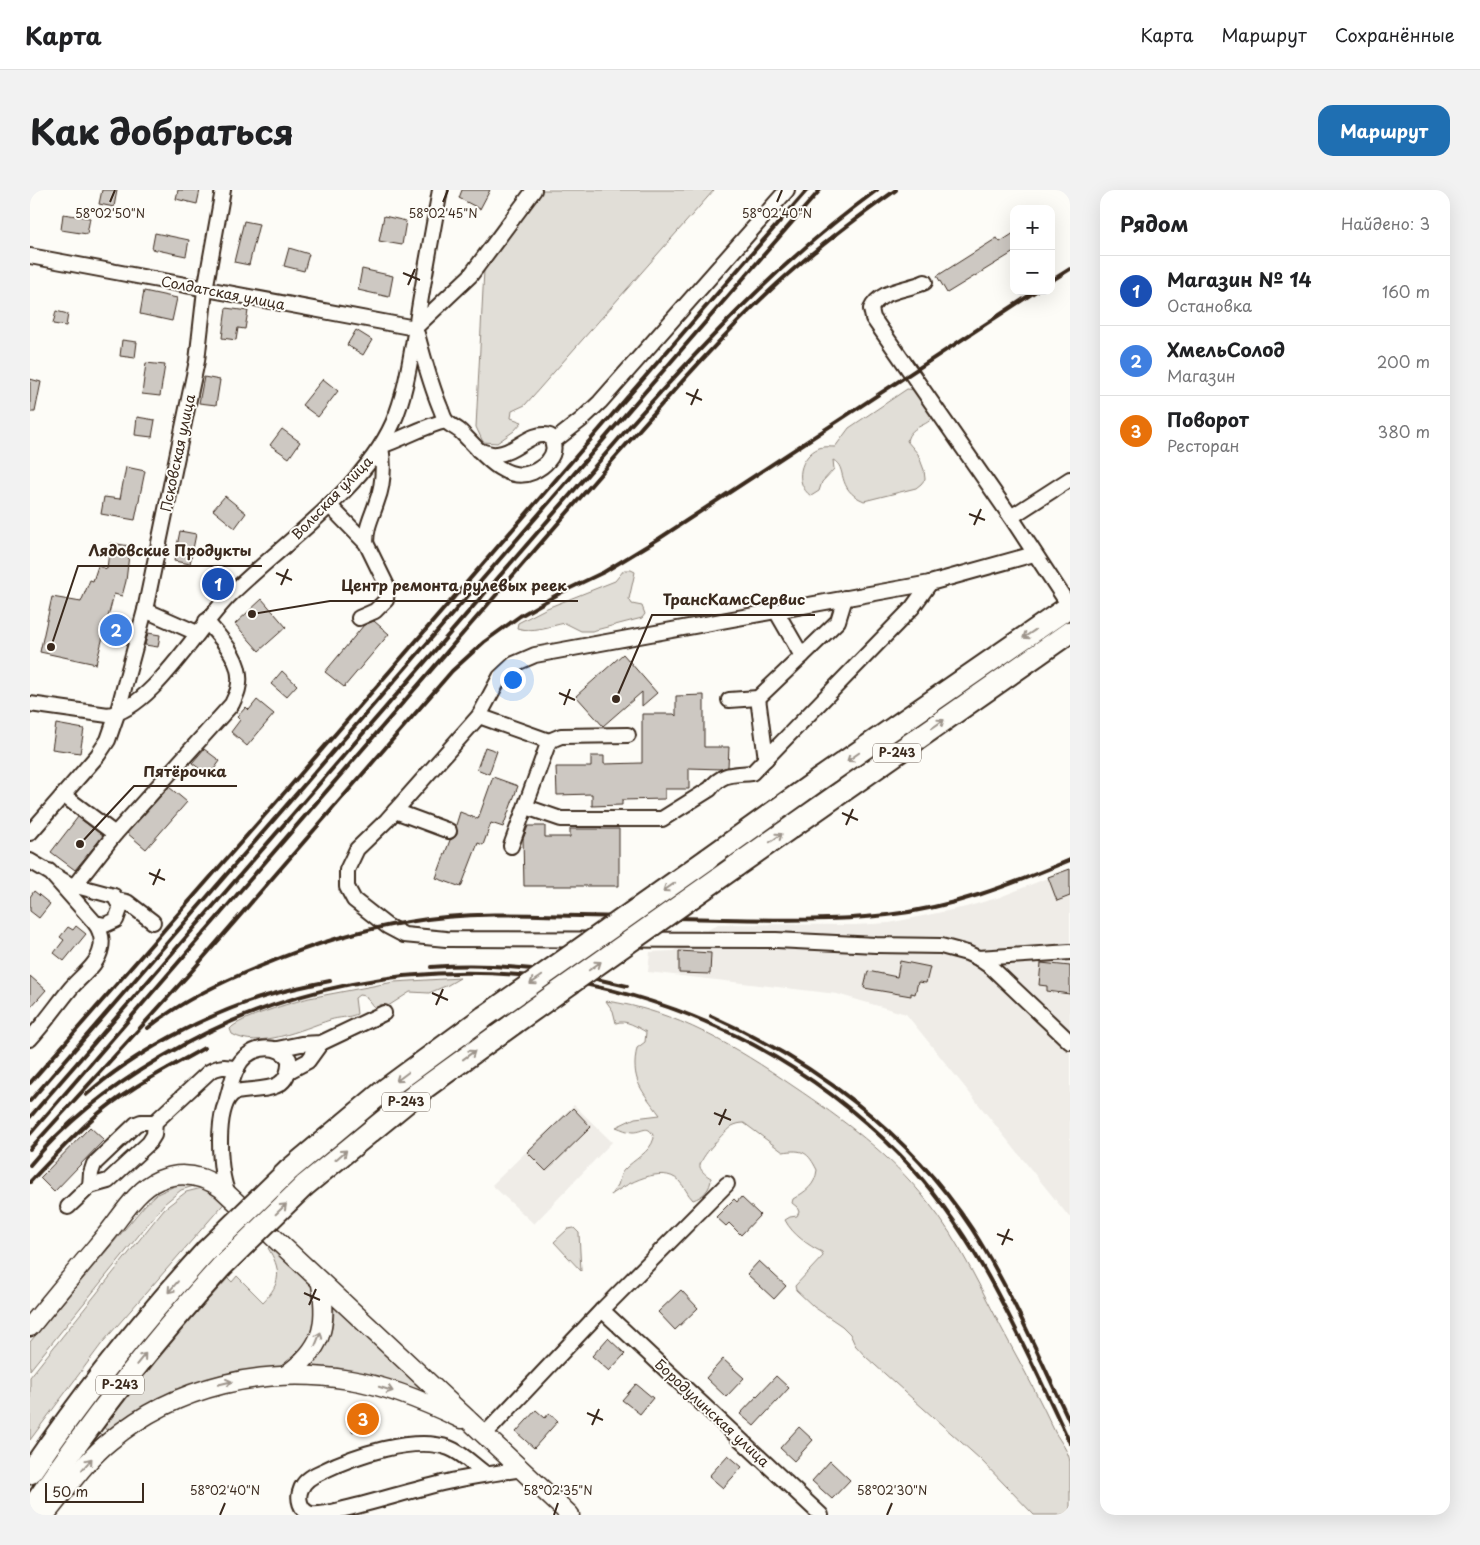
<!DOCTYPE html>
<html lang="ru">
<head>
<meta charset="utf-8">
<style>
	body { margin:0; font-family:"Playpen Sans",sans-serif; background:#f2f2f2; color:#202124 }
	.controls { position:absolute; right:15px; top:15px; display:grid; overflow:hidden; border-radius:10px; box-shadow:0 5px 20px #0002 }
	.controls button { width:45px; height:45px; display:grid; place-items:center; padding:0; border:0; border-bottom:1px solid #e0e0e0; background:#fff; color:#202124; font:25px sans-serif }
	.scale { position:absolute; left:15px; bottom:12px; width:99px; box-sizing:border-box; padding-left:5px; border:2px solid #3b2a1e; border-top:0; font-size:14px; line-height:18px; white-space:nowrap; color:#3b2a1e; -webkit-text-stroke:4px #fdfcf7; paint-order:stroke }
	.you { position:absolute; left:482px; top:489px; width:18px; height:18px; margin:-12px; border:4px solid #fff; border-radius:50%; background:#1a73e8; box-shadow:0 0 0 8px #1a73e833 }
	.badge { display:grid; place-items:center; width:32px; height:32px; border-radius:50%; background:#1f6fb2; color:#fff; font-size:16px; font-weight:700 }
	.pin { position:absolute; translate:-50% -50%; border:2px solid #fff; box-shadow:0 1px 5px #0006 }
	.list { margin:0; padding:0; list-style:none }
	h2 { display:flex; justify-content:space-between; align-items:center; height:65px; margin:0; padding:0 20px; font-size:21px }
	h2 small { font-size:16px; font-weight:400; color:#757577 }
	.list li { display:grid; grid-template-columns:32px 1fr auto; gap:15px; align-items:center; box-sizing:border-box; height:70px; padding:0 20px; border-top:1px solid #e0e0e0 }
	.list b { display:block; font-size:19px; white-space:nowrap }
	.list p { margin:0; font-size:16px; white-space:nowrap; color:#757577 }
	.list em { font-size:16px; font-style:normal; color:#757577 }
	.map { position:relative; flex:none; width:1040px; height:1325px; overflow:hidden; border-radius:15px }
	header { display:flex; align-items:center; gap:30px; box-sizing:border-box; height:70px; padding:0 25px; background:#fff; border-bottom:1px solid #e0e0e0 }
	header strong { font-size:24px }
	nav { display:flex; gap:28px; margin-inline-start:auto; font-size:18px }
	.intro { display:flex; align-items:center; justify-content:space-between; box-sizing:border-box; height:120px; padding:0 30px }
	h1 { margin:0; font-size:35px }
	.button { padding:12px 22px; border-radius:15px; background:#1f6fb2; color:#fff; font-size:18px; font-weight:700 }
	main { display:flex; gap:30px; padding:0 30px }
	aside { flex:1; background:#fff; border-radius:15px; box-shadow:0 5px 20px #0002 }
	.map>svg:first-child { display:block }
	.built { fill:#efece7 }
	.green { fill:#e1ded7; stroke:#8e847a }
	.building { fill:#cdc8c2; stroke:#3b2a1e }
	.lines { fill:none; stroke-linecap:round; stroke-linejoin:round }
	.minor-casing { stroke:#3b2a1e; stroke-width:18 }
	.major-casing { stroke:#3b2a1e; stroke-width:21 }
	.highway-casing { stroke:#3b2a1e; stroke-width:25 }
	.minor { stroke:#fdfcf7; stroke-width:14 }
	.major { stroke:#fdfcf7; stroke-width:18 }
	.highway { stroke:#fdfcf7; stroke-width:21 }
	.rail { stroke:#3b2a1e; stroke-width:4 }
	.highway-bridge-casing { stroke:#3b2a1e; stroke-width:25; stroke-linecap:butt }
	.highway-bridge { stroke:#fdfcf7; stroke-width:21 }
	.oneway { stroke:#9c938a }
	.ticks { fill:none; stroke:#3b2a1e; stroke-width:2 }
	.labels { text-anchor:middle; stroke-width:4; stroke-linejoin:round; paint-order:stroke }
	.shield { fill:#fdfcf7; stroke:#75695f; stroke-width:1 }
	.shield-label { font-size:12px; font-weight:bold; fill:#3b2a1e }
	.street-label { font-size:14px; fill:#3b2a1e; stroke:#fdfcf7 }
	.ticks-label { font-size:12px; text-anchor:middle; fill:#3b2a1e; stroke:#fdfcf7; stroke-width:4; stroke-linejoin:round; paint-order:stroke }
	.leader { fill:none; stroke:#3b2a1e; stroke-width:2 }
	.callout-dot { fill:#3b2a1e; stroke:#fdfcf7; stroke-width:2 }
	.callout-label { font-size:15px; text-anchor:middle; font-weight:bold; fill:#3b2a1e; stroke:#fdfcf7; stroke-width:4; stroke-linejoin:round; paint-order:stroke }
</style>
</head>
<body>
<header>
<strong>Карта</strong>
<nav><a>Карта</a><a>Маршрут</a><a>Сохранённые</a></nav>
</header>
<div class="intro"><h1>Как добраться</h1><a class="button">Маршрут</a></div>
<main>
<div class="map">
<svg width="1040" height="1325" viewBox="0 0 1040 1325">
	<rect width="100%" height="100%" fill="#fdfcf7"/>
	<filter id="ink" filterUnits="userSpaceOnUse"><feTurbulence type="fractalNoise" baseFrequency=".02" numOctaves="2"/><feDisplacementMap in="SourceGraphic" scale="10" xChannelSelector="R" yChannelSelector="G"/><feConvolveMatrix kernelMatrix="1 2 1 2 8 2 1 2 1" color-interpolation-filters="sRGB"/></filter>
	<g filter="url(#ink)">
		<g class="built">
			<path d="M1040 679V1028L876 824 807 804 618 782 620 762 643 761 688 734 825 735 859 733 936 717 970 707Z"/>
			<path d="M544 915 582 952 504 1034 462 995Z"/>
		</g>
		<g class="green">
			<path d="M500 0H684L495 215 482 221 481 228 492 232 484 241 467 253 453 252 446 237 455 60Z"/>
			<path d="M877 199 887 200 905 222C901 238 881 233 877 251L888 264 894 280 895 289 891 294 886 298 834 311C805 299 818 277 803 270L804 279 792 292 789 301 781 306C763 293 770 266 789 258 794 256 800 257 805 257L819 238Z"/>
			<path d="M594 380H601L605 382 599 409 602 414 612 416 615 424 612 428 562 441H551L535 433C520 436 502 443 487 438L488 433 517 418 585 391Z"/>
			<path d="M430 788 418 795 399 803 380 802 355 818 349 819 343 816 335 806 329 805 325 808 327 824C318 828 309 827 300 830 272 839 229 860 202 844L200 839C208 828 264 812 279 808L364 792Z"/>
			<path d="M576 811C645 820 706 857 763 896 812 929 860 964 897 1011 930 1051 955 1108 980 1154 996 1183 1011 1212 1025 1242 1030 1251 1039 1262 1040 1272 1040 1289 1040 1308 1040 1325H1004L950 1269 836 1167 825 1155 820 1144 812 1136 784 1117 766 1100 765 1096 793 1066 792 1062C779 1056 762 1044 755 1030L760 1027 767 1026 769 1022 767 1017 762 1013 763 1009C776 1001 785 996 787 980 778 962 773 959 753 962L714 933C710 933 706 934 702 936 696 940 668 969 670 977 671 981 677 986 681 988 681 999 673 1007 663 1010 657 1004 655 997 649 991 632 974 596 994 581 1005 583 1001 586 998 588 995 590 989 590 984 594 980 604 969 620 963 624 948 619 933 613 942 603 942 597 942 592 939 586 937L605 928 630 925C612 901 600 890 607 858L615 852 616 842C607 837 596 829 586 833L583 821Z"/>
			<path d="M149 994H170L151 1000 134 1014 0 1180V1152L115 1015 127 1004Z"/>
			<path d="M176 997 198 1009 73 1152 0 1250V1187L134 1019 156 1002Z"/>
			<path d="M544 1038 549 1043 551 1081 524 1052 538 1039Z"/>
			<path d="M241 1055 281 1091 290 1109 281 1153 253 1177 79 1244 74 1237 128 1165 198 1088 202 1092 207 1086 233 1112C252 1093 251 1079 238 1058Z"/>
			<path d="M303 1112 411 1212 279 1178C296 1160 307 1138 303 1112Z"/>
		</g>
		<g class="building">
			<path d="M72 0H87L84 17 69 14Z"/>
			<path d="M148 0H170L167 14 146 9Z"/>
			<path d="M432 0H460L450 19 429 8Z"/>
			<path d="M33 24 60 28 57 44 31 40Z"/>
			<path d="M354 26 376 31 372 55 349 51Z"/>
			<path d="M214 31 229 34 219 75 204 72Z"/>
			<path d="M125 43 159 50 156 66 122 59Z"/>
			<path d="M984 43V62L917 103 907 86 967 48 970 52Z"/>
			<path d="M259 58 279 64 274 81 254 76Z"/>
			<path d="M332 79 363 86 359 107 328 100Z"/>
			<path d="M114 101 147 108 142 131 110 124Z"/>
			<path d="M196 118 218 121 215 139 208 138 206 150 192 148Z"/>
			<path d="M26 121 38 124 36 136 23 134Z"/>
			<path d="M326 140 342 150 333 165 317 155Z"/>
			<path d="M92 150 107 152 105 168 90 166Z"/>
			<path d="M116 173 135 175 130 206 112 204Z"/>
			<path d="M174 187 190 190 186 215 169 213Z"/>
			<path d="M0 189 11 192 5 222H0Z"/>
			<path d="M293 189 308 201 288 227 272 215Z"/>
			<path d="M107 227 125 230 122 247 105 245Z"/>
			<path d="M252 239 270 252 259 268 240 255Z"/>
			<path d="M96 277 115 281 105 330 71 324 74 307 90 309Z"/>
			<path d="M195 306 216 323 205 338 183 320Z"/>
			<path d="M150 341 166 344 160 374 144 371Z"/>
			<path d="M80 353 100 356 96 391 92 406 84 404 66 474 10 462 22 407 51 412 60 390 63 391 68 376 77 379Z"/>
			<path d="M232 409 256 437 229 461 205 434Z"/>
			<path d="M344 431 359 444 314 497 295 482 334 435Z"/>
			<path d="M118 443 130 445 128 457 115 455Z"/>
			<path d="M593 464 627 503 612 516V502L573 536 546 506Z"/>
			<path d="M252 481 267 495 256 507 241 494Z"/>
			<path d="M674 505V557H699L698 577 691 579 659 578V599H635V609L592 610V615L562 616V604L527 605 526 577H561V566H574V574L612 573V524H644L646 526V506Z"/>
			<path d="M227 510 244 524 217 556 201 542 210 530 207 527 216 517 219 520Z"/>
			<path d="M26 534 54 539 50 563 22 559Z"/>
			<path d="M455 557 467 561 459 584 447 579Z"/>
			<path d="M174 559 190 571 179 586 162 573Z"/>
			<path d="M463 587 488 596 473 637 461 633 453 655 448 653 431 697 406 688 420 650 425 647 427 644 426 635 430 622 448 629Z"/>
			<path d="M139 597 157 612 116 659 97 643Z"/>
			<path d="M48 627 73 646 45 680 21 662Z"/>
			<path d="M498 636H515V647H540V639H589V696H494L493 649Z"/>
			<path d="M1040 679V706L1027 711 1018 687Z"/>
			<path d="M4 701 20 714 9 728 0 721V707Z"/>
			<path d="M46 736 56 744 34 771 24 763 34 750 30 747 38 737 43 740Z"/>
			<path d="M649 761 681 763 680 784 649 783Z"/>
			<path d="M870 771 900 777 896 793 888 792 885 804 881 803V806L834 798 838 781 867 787Z"/>
			<path d="M1011 773 1040 776V804L1017 801V796L1009 795Z"/>
			<path d="M0 786 16 800 0 818Z"/>
			<path d="M543 918 561 937 516 981 497 962Z"/>
			<path d="M60 937 74 950 24 1002 10 988Z"/>
			<path d="M711 1007 730 1025 711 1045 699 1033 696 1036 686 1027 704 1009 707 1012Z"/>
			<path d="M729 1071 756 1096 744 1109 717 1084Z"/>
			<path d="M651 1100 668 1118 645 1140 628 1122Z"/>
			<path d="M578 1148 595 1164 579 1181 562 1166Z"/>
			<path d="M693 1169 714 1188 696 1207 676 1188Z"/>
			<path d="M746 1186 759 1198 724 1236 710 1224Z"/>
			<path d="M606 1194 623 1208 610 1224 592 1210Z"/>
			<path d="M334 1220 341 1231 323 1242 316 1231Z"/>
			<path d="M506 1220 515 1228 519 1223 528 1231 504 1258 486 1242Z"/>
			<path d="M769 1237 783 1250 764 1271 750 1258Z"/>
			<path d="M698 1265 712 1277 693 1298 679 1286Z"/>
			<path d="M800 1271 820 1290 802 1309 782 1291Z"/>
		</g>
		<g class="lines">
			<defs>
				<g id="minor">
					<path d="M0 66 385 138"/>
					<path d="M895 92C878 100 849 100 841 119L843 128 981 327 1040 417"/>
					<path d="M385 138 440 86 504 0"/>
					<path d="M387 144C394 169 400 193 410 217 412 221 413 227 416 231 419 235 427 238 431 242 449 259 474 295 503 282 509 279 514 276 518 271 525 263 525 255 520 246 500 240 487 263 467 264 461 265 454 262 448 260"/>
					<path d="M523 252 551 230 570 212 757 0"/>
					<path d="M299 315 336 353 357 396 356 410 345 421 329 428"/>
					<path d="M981 327 1040 289"/>
					<path d="M336 353C336 336 342 327 347 311 354 293 354 275 351 256 373 249 393 236 416 231"/>
					<path d="M1004 364 900 393 505 465 484 474 470 487 449 526 357 630 327 659 317 680V697L324 710 357 736 374 745 416 749 746 750 846 755 911 756 937 763 948 768 961 777 1040 852"/>
					<path d="M115 420 167 443"/>
					<path d="M746 421 772 466 808 431 815 408"/>
					<path d="M728 508 736 569"/>
					<path d="M699 510 728 508 772 466"/>
					<path d="M0 514 78 525C121 520 169 435 200 405 252 354 333 300 363 233 376 203 380 170 386 138 393 92 402 46 410 0"/>
					<path d="M449 526 519 551 481 656"/>
					<path d="M519 551 531 546 598 545"/>
					<path d="M33 605 85 644"/>
					<path d="M496 617 531 629H632L680 599C693 582 703 585 722 583L882 418 900 393"/>
					<path d="M365 621 419 641"/>
					<path d="M0 643 68 565 78 550 87 524 115 420 159 209 167 171 175 100 193 0"/>
					<path d="M0 671 39 694 84 706 89 714 90 719 86 730 75 735 65 733 19 681"/>
					<path d="M45 695 85 644 202 514C204 509 207 504 208 499 215 473 192 449 176 431"/>
					<path d="M87 710 97 712 123 732"/>
					<path d="M948 768 1040 762"/>
					<path d="M0 849C15 833 27 815 41 798 51 786 68 775 71 758 73 749 70 740 65 733"/>
					<path d="M247 859 271 854 291 853 354 823"/>
					<path d="M259 881 278 871 291 853"/>
					<path d="M197 909C200 899 202 888 207 878 216 858 245 850 259 869 261 905 230 897 206 902 185 910 189 972 194 991 195 996 197 1001 199 1006"/>
					<path d="M60 996 78 991 119 953 124 945 125 932 179 882C189 876 195 876 207 879"/>
					<path d="M38 1017 60 996 61 983 64 974 106 934 111 932H125"/>
					<path d="M572 1120 791 1325"/>
					<path d="M455 1244 572 1120 697 994"/>
					<path d="M456 1284C444 1276 433 1263 419 1258 384 1245 323 1266 291 1282 284 1285 274 1291 271 1299 267 1308 270 1321 281 1324 289 1325 302 1322 310 1320 346 1312 381 1300 417 1292 442 1286 467 1283 492 1279"/>
				</g>
				<g id="major">
					<path d="M0 1137C25 1106 51 1075 76 1045 91 1027 107 999 129 990 151 981 172 985 191 998L540 1325"/>
					<path d="M256 1185C292 1159 298 1137 291 1094"/>
					<path d="M15 1325C36 1300 55 1271 80 1251 147 1195 235 1176 320 1190 358 1196 396 1212 431 1229"/>
				</g>
				<g id="highway">
					<path d="M678 669 787 591 1040 416"/>
					<path d="M706 676 1040 442"/>
					<path d="M259 980 356 899 454 827"/>
					<path d="M274 996 389 902 483 834"/>
					<path d="M0 1283C53 1204 112 1131 176 1061"/>
					<path d="M0 1321C58 1235 121 1154 191 1077"/>
				</g>
			</defs>
			<use href="#minor" class="minor-casing"/>
			<use href="#major" class="major-casing"/>
			<use href="#highway" class="highway-casing"/>
			<use href="#minor" class="minor"/>
			<use href="#major" class="major"/>
			<use href="#highway" class="highway"/>
			<g class="rail">
				<path d="M1021 91 1040 79"/>
				<path d="M401 777C468 772 532 780 597 796"/>
				<path d="M681 826C785 872 879 943 942 1039 981 1100 1009 1167 1040 1232"/>
				<path d="M118 838C151 811 191 792 231 776 278 756 327 740 378 732 434 722 493 724 550 726 598 727 646 728 694 729 748 730 803 731 857 725 921 718 981 695 1040 670"/>
				<path d="M0 893 262 594 777 0"/>
				<path d="M56 905C103 863 175 825 236 806 257 800 279 795 300 791"/>
				<path d="M0 911 790 0"/>
				<path d="M0 927 599 237C678 149 751 70 847 0"/>
				<path d="M0 944 588 264C639 206 690 147 747 94 784 60 825 29 866 0"/>
				<path d="M0 959 161 782 422 481 454 452 490 426 530 403 574 382 630 348 1006 101"/>
				<path d="M0 975C36 931 84 895 132 867 371 724 676 767 870 965 949 1046 992 1153 1040 1253"/>
				<path d="M0 992C20 971 40 949 61 930 94 900 136 880 174 858"/>
			</g>
			<defs>
				<g id="highway-bridge">
					<path d="M454 827 678 669"/>
					<path d="M483 834 706 676"/>
					<path d="M176 1061 259 980"/>
					<path d="M191 1077 274 996"/>
				</g>
			</defs>
			<use href="#highway-bridge" class="highway-bridge-casing"/>
			<use href="#highway-bridge" class="highway-bridge"/>
		</g>
		<defs><path id="oneway-shaft" d="M-6 0H5M1.5-3L5.5 0L1.5 3" fill="none" stroke-width="1.6" stroke-linecap="round" stroke-linejoin="round" transform="scale(1.25)"/></defs>
		<g class="oneway">
			<use href="#oneway-shaft" transform="translate(999 444) rotate(146)"/>
			<use href="#oneway-shaft" transform="translate(908 534) rotate(-35)"/>
			<use href="#oneway-shaft" transform="translate(823 567) rotate(145)"/>
			<use href="#oneway-shaft" transform="translate(746 648) rotate(-35)"/>
			<use href="#oneway-shaft" transform="translate(639 697) rotate(145)"/>
			<use href="#oneway-shaft" transform="translate(565 776) rotate(-35)"/>
			<use href="#oneway-shaft" transform="translate(506 790) rotate(145)"/>
			<use href="#oneway-shaft" transform="translate(439 865) rotate(-36)"/>
			<use href="#oneway-shaft" transform="translate(372 887) rotate(143)"/>
			<use href="#oneway-shaft" transform="translate(311 965) rotate(-41)"/>
			<use href="#oneway-shaft" transform="translate(251 1019) rotate(-44)"/>
			<use href="#oneway-shaft" transform="translate(143 1097) rotate(131)"/>
			<use href="#oneway-shaft" transform="translate(288 1149) rotate(-68)"/>
			<use href="#oneway-shaft" transform="translate(111 1169) rotate(-51)"/>
			<use href="#oneway-shaft" transform="translate(195 1193) rotate(-13)"/>
			<use href="#oneway-shaft" transform="translate(356 1199) rotate(17)"/>
			<use href="#oneway-shaft" transform="translate(57 1274) rotate(-49)"/>
		</g>
	</g>
	<path class="ticks" d="M80 12 85 0M413 12 418 0M747 12 752 0M373 83 390 90M378 95 385 79M656 203 672 210M661 215 668 199M939 324 955 330M944 335 951 319M246 383 262 390M251 395 258 379M529 503 545 510M534 515 540 499M812 623 828 630M816 635 823 619M119 683 135 690M123 695 130 679M402 803 418 810M406 815 413 799M684 923 701 930M689 935 696 919M967 1044 983 1050M972 1055 979 1039M274 1103 290 1110M279 1115 286 1099M557 1223 573 1230M562 1235 569 1219M190 1325 195 1313M524 1325 528 1313M857 1325 862 1313"/>
	<g class="labels">
		<g class="shield">
			<rect x="843" y="553.5" width="48" height="19" rx="4"/>
			<rect x="352" y="902.5" width="48" height="19" rx="4"/>
			<rect x="66" y="1185.5" width="48" height="19" rx="4"/>
		</g>
		<g class="shield-label">
			<text x="867" y="567">Р-243</text>
			<text x="376" y="916">Р-243</text>
			<text x="90" y="1199">Р-243</text>
		</g>
		<g class="street-label">
			<text transform="translate(193 103) rotate(11)" y="5">Солдатская улица</text>
			<text transform="translate(148 263) rotate(-78)" y="5">Псковская улица</text>
			<text transform="translate(302 308) rotate(-46)" y="5">Вольская улица</text>
			<text transform="translate(682 1223) rotate(43)" y="5">Бородулинская улица</text>
		</g>
	</g>
	<g class="ticks-label">
		<text x="80" y="28">58°02'50"N</text>
		<text x="413" y="28">58°02'45"N</text>
		<text x="747" y="28">58°02'40"N</text>
		<text x="195" y="1305">58°02'40"N</text>
		<text x="528" y="1305">58°02'35"N</text>
		<text x="862" y="1305">58°02'30"N</text>
	</g>
	<path class="leader" d="M21 457L48 376H232M222 424L300 411H548M586 509L622 425H785M50 654L104 596H207"/>
	<g class="callout-dot">
		<circle cx="21" cy="457" r="5"/>
		<circle cx="222" cy="424" r="5"/>
		<circle cx="586" cy="509" r="5"/>
		<circle cx="50" cy="654" r="5"/>
	</g>
	<g class="callout-label">
		<text x="140" y="366">Лядовские Продукты</text>
		<text x="424" y="401">Центр ремонта рулевых реек</text>
		<text x="704" y="415">ТрансКамсСервис</text>
		<text x="155" y="587">Пятёрочка</text>
	</g>
</svg>
<div class="controls">
<button>+</button>
<button>−</button>
</div>
<div class="scale">50 m</div>
<div class="you"></div>
<div class="pin badge" style="left:188px;top:394px;background:#1a4fb4">1</div>
<div class="pin badge" style="left:86px;top:440px;background:#3f7fe0">2</div>
<div class="pin badge" style="left:333px;top:1229px;background:#e8710a">3</div>
</div>
<aside>
<h2>Рядом<small>Найдено: 3</small></h2>
<ul class="list">
<li><span class="badge" style="background:#1a4fb4">1</span><div><b>Магазин № 14</b><p>Остановка</p></div><em>160 m</em></li>
<li><span class="badge" style="background:#3f7fe0">2</span><div><b>ХмельСолод</b><p>Магазин</p></div><em>200 m</em></li>
<li><span class="badge" style="background:#e8710a">3</span><div><b>Поворот</b><p>Ресторан</p></div><em>380 m</em></li>
</ul>
</aside>
</main>
</body>
</html>
